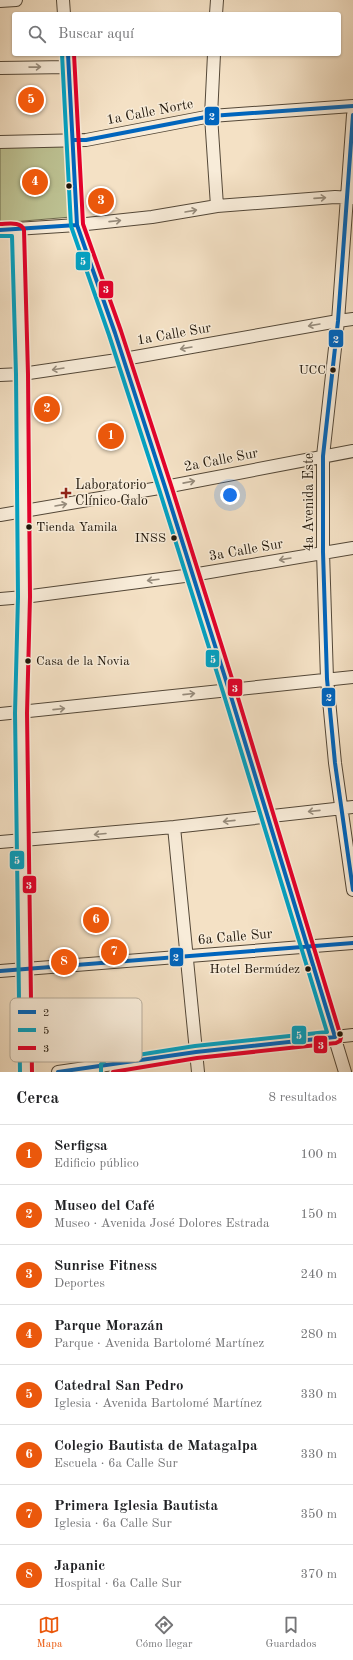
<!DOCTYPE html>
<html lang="es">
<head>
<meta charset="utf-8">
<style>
  body { margin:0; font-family:"Old Standard TT",serif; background:#f2f2f2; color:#202124 }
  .you { position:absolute; left:230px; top:495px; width:14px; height:14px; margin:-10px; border:3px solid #fff; border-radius:50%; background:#1a73e8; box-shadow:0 0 0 6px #1a73e833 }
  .badge { display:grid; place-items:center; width:26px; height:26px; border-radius:50%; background:#ea580c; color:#fff; font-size:13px; font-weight:700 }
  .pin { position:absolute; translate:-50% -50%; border:2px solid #fff; box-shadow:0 1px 4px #0006 }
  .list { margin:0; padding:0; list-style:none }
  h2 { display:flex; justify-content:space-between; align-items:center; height:52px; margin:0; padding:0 16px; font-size:17px }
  h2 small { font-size:13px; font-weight:400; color:#757577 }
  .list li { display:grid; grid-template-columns:26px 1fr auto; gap:12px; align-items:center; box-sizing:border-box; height:60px; padding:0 16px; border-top:1px solid #e0e0e0 }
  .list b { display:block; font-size:15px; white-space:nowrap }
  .list p { margin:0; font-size:13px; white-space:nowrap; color:#757577 }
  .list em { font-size:13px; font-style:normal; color:#757577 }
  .icon { flex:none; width:22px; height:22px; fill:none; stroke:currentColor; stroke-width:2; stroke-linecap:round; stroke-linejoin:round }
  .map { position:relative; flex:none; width:353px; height:1072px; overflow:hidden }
  .search { position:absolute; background:#fff; box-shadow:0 1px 3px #0004; left:12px; right:12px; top:12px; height:44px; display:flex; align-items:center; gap:10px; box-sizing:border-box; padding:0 14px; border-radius:4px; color:#757577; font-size:15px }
  .sheet { height:532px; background:#fff }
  nav { display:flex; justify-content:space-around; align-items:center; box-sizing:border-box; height:56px; border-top:1px solid #e0e0e0; background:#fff; font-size:11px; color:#757577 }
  nav a { display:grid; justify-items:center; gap:2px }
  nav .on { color:#ea580c }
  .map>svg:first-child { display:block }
  .green { fill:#bdc293; stroke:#6e6c4e }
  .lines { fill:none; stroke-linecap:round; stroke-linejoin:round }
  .minor-casing { stroke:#544838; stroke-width:14 }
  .minor { stroke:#f8ecd9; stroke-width:12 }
  .bus-1-casing { stroke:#f8ecd9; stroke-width:7 }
  .bus-2-casing { stroke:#f8ecd9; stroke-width:7 }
  .bus-3-casing { stroke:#f8ecd9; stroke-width:7 }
  .bus-1 { stroke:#0065bd; stroke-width:4 }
  .bus-2 { stroke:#02a2c4; stroke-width:4 }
  .bus-3 { stroke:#e4002b; stroke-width:4 }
  .oneway { stroke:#968b7b }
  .bus-dot { fill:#1f1509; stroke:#f8ecd9; stroke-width:1.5 }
  .poi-dot { fill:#8f2418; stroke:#f8ecd9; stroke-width:1.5 }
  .labels { text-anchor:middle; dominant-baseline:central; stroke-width:3; stroke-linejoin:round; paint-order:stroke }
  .bus-label { font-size:13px; fill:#1f1509; stroke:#f8ecd9; text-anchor:end }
  .street-label { font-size:14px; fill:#1f1509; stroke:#f8ecd9 }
  .poi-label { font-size:14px; fill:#1f1509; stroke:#f8ecd9; text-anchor:start }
  .key { fill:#f8ecd9; stroke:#b7ac9b; stroke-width:1 }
  .key-label { font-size:11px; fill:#1f1509 }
  .line-badge { stroke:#f8ecd9; stroke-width:1.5 }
  .badge-label { font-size:11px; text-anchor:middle; font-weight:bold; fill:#fff }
</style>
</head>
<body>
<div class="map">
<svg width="353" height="1072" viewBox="0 0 353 1072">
  <rect width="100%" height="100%" fill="#f4e1c5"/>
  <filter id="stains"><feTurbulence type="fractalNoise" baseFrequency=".005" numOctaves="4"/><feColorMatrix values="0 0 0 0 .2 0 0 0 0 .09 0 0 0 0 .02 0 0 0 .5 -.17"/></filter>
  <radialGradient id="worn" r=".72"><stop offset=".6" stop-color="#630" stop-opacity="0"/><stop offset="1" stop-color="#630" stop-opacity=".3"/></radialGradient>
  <!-- green -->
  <path class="green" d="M68 146 71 217 0 223V147Z"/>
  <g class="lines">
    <defs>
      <path id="minor" d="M63 0 64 14
        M0 1 16 0
        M216 14 217 0
        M68 54 77 225 115 333 165 487 229 690 345 1072
        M214 54 211 116 217 206
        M0 68 69 67
        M353 115 338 321 323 456V552L327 679 335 763 353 890
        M0 142 86 140 211 116 353 106
        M0 230 77 225 152 217 217 206 335 197 353 198
        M18 230 22 374 24 597 21 713 26 1072
        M0 375 22 374 124 359 338 321 353 319
        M0 515 165 487 353 451
        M0 599 24 597 192 575 353 548
        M0 714 353 677
        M174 827 198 1072
        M0 842 174 827 353 807
        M0 971 353 943
        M58 1072 196 1052 353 1035"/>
    </defs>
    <!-- minor casing -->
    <use href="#minor" class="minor-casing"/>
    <!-- minor -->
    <use href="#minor" class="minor"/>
    <defs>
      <path id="bus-1" d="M353 115 338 321 323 456V552L327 679 335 763 353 890
        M73 140H86L211 116 353 106
        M0 230 77 225
        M0 971 353 943
        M58 1072 196 1052 335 1037 229 690 165 487 115 333 77 225 68 54"/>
      <path id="bus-2" d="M62 54 71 226 109 335 159 489 223 692 327 1032 195 1046 106 1060 101 1064V1072
        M0 236H12L16 374 18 597 15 713 20 1072"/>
      <path id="bus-3" d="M74 54 83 224 121 331 171 485 235 688 341 1037 340 1041 336 1043 197 1058 113 1072
        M0 224C8 224 21 221 24 230L28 374 30 597 27 713 32 1072"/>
    </defs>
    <!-- bus-1 casing -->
    <use href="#bus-1" class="bus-1-casing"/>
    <!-- bus-2 casing -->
    <use href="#bus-2" class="bus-2-casing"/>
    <!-- bus-3 casing -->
    <use href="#bus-3" class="bus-3-casing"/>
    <!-- bus-1 -->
    <use href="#bus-1" class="bus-1"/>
    <!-- bus-2 -->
    <use href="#bus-2" class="bus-2"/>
    <!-- bus-3 -->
    <use href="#bus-3" class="bus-3"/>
  </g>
  <!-- one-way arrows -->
  <defs><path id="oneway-shaft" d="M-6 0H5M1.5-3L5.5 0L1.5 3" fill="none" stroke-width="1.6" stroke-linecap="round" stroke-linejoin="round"/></defs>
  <g class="oneway">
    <use href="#oneway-shaft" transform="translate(35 67) rotate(-1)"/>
    <use href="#oneway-shaft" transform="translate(320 198) rotate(-4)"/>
    <use href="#oneway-shaft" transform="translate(191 211) rotate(-10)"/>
    <use href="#oneway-shaft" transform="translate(115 221) rotate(-6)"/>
    <use href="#oneway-shaft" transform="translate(314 325) rotate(170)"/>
    <use href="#oneway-shaft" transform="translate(186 348) rotate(170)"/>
    <use href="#oneway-shaft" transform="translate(58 369) rotate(171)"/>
    <use href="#oneway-shaft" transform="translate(189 482) rotate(-11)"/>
    <use href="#oneway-shaft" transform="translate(61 505) rotate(-10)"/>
    <use href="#oneway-shaft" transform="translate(285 559) rotate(170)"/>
    <use href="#oneway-shaft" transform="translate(153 580) rotate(173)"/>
    <use href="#oneway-shaft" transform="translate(189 694) rotate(-6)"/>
    <use href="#oneway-shaft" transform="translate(59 709) rotate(-6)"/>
    <use href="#oneway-shaft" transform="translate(314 811) rotate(174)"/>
    <use href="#oneway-shaft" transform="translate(229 821) rotate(174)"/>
    <use href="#oneway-shaft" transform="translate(100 834) rotate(175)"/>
  </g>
  <!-- markers -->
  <g class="bus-dot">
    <circle cx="69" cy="186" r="3.5"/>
    <circle cx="333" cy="370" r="3.5"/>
    <circle cx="29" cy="527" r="3.5"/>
    <circle cx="174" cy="538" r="3.5"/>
    <circle cx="28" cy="661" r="3.5"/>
    <circle cx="308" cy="969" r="3.5"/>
    <circle cx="340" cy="1034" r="3.5"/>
  </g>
  <path class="poi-dot" d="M64 487h4v4h4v4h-4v4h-4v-4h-4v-4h4z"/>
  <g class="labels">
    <!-- bus labels -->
    <g class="bus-label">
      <text x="326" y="370">UCC</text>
      <text x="36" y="527" text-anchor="start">Tienda Yamila</text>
      <text x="166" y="538">INSS</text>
      <text x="36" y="661" text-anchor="start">Casa de la Novia</text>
      <text x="300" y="969">Hotel Bermúdez</text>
    </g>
    <!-- street labels -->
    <g class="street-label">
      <text transform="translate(150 112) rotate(-11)">1a Calle Norte</text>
      <text transform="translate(174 334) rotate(-10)">1a Calle Sur</text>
      <text transform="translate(221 460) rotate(-11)">2a Calle Sur</text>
      <text transform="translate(309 502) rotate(-90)">4a Avenida Este</text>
      <text transform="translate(246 550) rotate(-10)">3a Calle Sur</text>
      <text transform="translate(235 937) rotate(-5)">6a Calle Sur</text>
    </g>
    <!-- poi labels -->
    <g class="poi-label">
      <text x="75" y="485">Laboratorio<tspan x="75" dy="16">Clínico Galo</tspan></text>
    </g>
  </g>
  <!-- legend -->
  <rect x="10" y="998" width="132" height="64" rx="6" class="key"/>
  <rect x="18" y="1010" width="18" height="4" fill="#0065bd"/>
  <rect x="18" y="1028" width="18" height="4" fill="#02a2c4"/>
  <rect x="18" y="1046" width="18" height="4" fill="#e4002b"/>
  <g class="key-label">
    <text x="43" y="1016">2</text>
    <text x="43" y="1034">5</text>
    <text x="43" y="1052">3</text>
  </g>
  <g class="line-badge">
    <rect x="204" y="106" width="16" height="20" rx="4" fill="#0065bd"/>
    <rect x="75" y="251" width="16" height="20" rx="4" fill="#02a2c4"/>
    <rect x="98" y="280" width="16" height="19" rx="4" fill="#e4002b"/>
    <rect x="328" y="329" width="16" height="19" rx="4" fill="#0065bd"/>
    <rect x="205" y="649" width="15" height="19" rx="4" fill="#02a2c4"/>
    <rect x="227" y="678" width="16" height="19" rx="4" fill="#e4002b"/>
    <rect x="321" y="687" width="15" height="20" rx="4" fill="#0065bd"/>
    <rect x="9" y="850" width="16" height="20" rx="4" fill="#02a2c4"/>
    <rect x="22" y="875" width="15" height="19" rx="4" fill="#e4002b"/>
    <rect x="169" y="947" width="15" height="20" rx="4" fill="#0065bd"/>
    <rect x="291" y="1025" width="16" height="20" rx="4" fill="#02a2c4"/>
    <rect x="313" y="1035" width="15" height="19" rx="4" fill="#e4002b"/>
  </g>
  <g class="badge-label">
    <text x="212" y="120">2</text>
    <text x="83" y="265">5</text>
    <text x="106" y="293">3</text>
    <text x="336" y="343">2</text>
    <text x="213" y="663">5</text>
    <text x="235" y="692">3</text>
    <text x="329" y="701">2</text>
    <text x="17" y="864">5</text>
    <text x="29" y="889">3</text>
    <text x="176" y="961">2</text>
    <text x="299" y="1039">5</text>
    <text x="321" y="1049">3</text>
  </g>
  <rect width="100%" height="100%" filter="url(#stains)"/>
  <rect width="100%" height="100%" fill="url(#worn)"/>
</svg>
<div class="you"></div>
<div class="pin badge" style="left:111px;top:436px">1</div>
<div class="pin badge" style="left:47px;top:409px">2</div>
<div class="pin badge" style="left:101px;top:201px">3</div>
<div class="pin badge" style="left:35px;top:182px">4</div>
<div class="pin badge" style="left:31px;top:100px">5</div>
<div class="pin badge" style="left:96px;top:920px">6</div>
<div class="pin badge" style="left:114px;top:952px">7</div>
<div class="pin badge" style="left:64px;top:962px">8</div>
<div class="search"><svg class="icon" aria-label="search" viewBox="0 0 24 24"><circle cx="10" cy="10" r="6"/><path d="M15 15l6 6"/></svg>Buscar aquí</div>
</div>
<section class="sheet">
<h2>Cerca<small>8 resultados</small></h2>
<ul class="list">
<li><span class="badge">1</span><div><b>Serfigsa</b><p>Edificio público</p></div><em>100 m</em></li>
<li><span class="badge">2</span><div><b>Museo del Café</b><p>Museo · Avenida José Dolores Estrada</p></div><em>150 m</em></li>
<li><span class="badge">3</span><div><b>Sunrise Fitness</b><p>Deportes</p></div><em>240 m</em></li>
<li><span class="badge">4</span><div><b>Parque Morazán</b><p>Parque · Avenida Bartolomé Martínez</p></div><em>280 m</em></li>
<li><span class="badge">5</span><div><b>Catedral San Pedro</b><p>Iglesia · Avenida Bartolomé Martínez</p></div><em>330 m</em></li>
<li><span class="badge">6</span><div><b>Colegio Bautista de Matagalpa</b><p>Escuela · 6a Calle Sur</p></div><em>330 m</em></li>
<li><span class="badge">7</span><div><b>Primera Iglesia Bautista</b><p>Iglesia · 6a Calle Sur</p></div><em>350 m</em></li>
<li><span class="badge">8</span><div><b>Japanic</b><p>Hospital · 6a Calle Sur</p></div><em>370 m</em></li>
</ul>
</section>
<nav>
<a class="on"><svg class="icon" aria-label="map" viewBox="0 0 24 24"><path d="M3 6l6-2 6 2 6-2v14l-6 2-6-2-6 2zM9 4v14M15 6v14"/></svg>Mapa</a>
<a><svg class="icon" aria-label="directions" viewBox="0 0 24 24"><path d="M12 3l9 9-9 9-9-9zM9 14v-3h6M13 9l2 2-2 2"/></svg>Cómo llegar</a>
<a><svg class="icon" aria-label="saved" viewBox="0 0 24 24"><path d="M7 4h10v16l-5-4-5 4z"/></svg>Guardados</a>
</nav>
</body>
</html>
